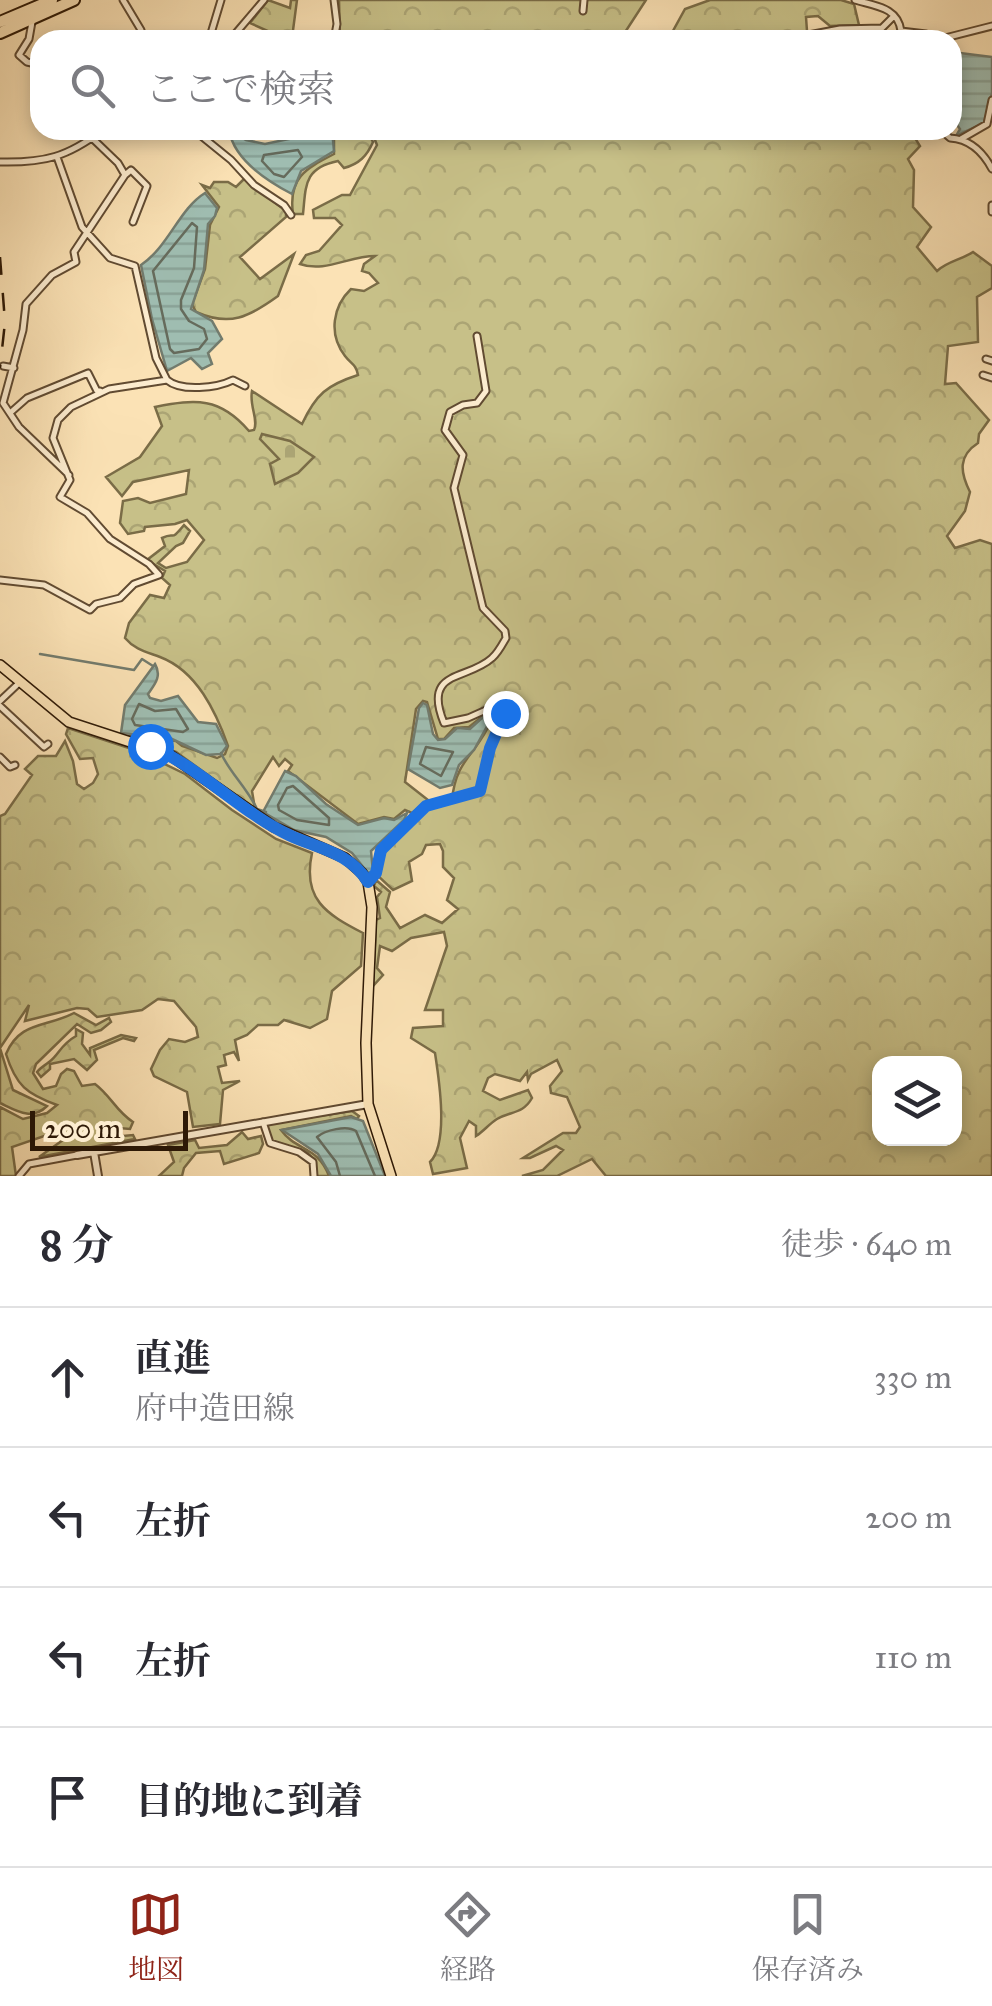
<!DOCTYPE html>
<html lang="ja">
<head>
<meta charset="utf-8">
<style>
  body { margin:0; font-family:"IM FELL Great Primer","Noto Serif JP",serif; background:#f2f2f3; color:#2b2b33 }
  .controls { position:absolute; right:30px; bottom:30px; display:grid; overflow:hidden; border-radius:20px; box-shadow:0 5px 15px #0003 }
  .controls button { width:90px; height:90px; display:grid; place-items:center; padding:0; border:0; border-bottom:2px solid #e1e1e2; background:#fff; color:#2b2b33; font:50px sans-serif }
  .scale { position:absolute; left:30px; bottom:25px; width:158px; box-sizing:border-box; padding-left:10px; border:5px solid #2e1906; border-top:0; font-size:28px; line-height:35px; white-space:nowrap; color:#2e1906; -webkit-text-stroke:8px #fceccf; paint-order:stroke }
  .stop { position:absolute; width:30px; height:30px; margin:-22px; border:8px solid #1a73e8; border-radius:50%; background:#fff }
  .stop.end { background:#1a73e8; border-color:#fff; box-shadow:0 2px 10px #0008 }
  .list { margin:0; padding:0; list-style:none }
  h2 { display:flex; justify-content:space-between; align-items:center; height:130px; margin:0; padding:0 40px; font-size:42px }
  h2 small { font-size:32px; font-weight:400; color:#7c7c81 }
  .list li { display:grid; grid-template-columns:65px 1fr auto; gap:30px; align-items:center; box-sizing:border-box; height:140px; padding:0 40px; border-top:2px solid #e1e1e2 }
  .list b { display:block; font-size:38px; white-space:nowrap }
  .list p { margin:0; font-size:32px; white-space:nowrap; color:#7c7c81 }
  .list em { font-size:32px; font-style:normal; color:#7c7c81 }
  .icon { flex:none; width:55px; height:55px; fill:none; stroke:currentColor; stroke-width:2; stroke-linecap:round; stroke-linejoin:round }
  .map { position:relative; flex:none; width:992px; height:1176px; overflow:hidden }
  .search { position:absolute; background:#fff; box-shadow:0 5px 15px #0003; left:30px; right:30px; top:30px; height:110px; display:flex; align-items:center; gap:25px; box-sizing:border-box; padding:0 35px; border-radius:30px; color:#7c7c81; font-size:38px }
  .sheet { height:690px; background:#fff }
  nav { display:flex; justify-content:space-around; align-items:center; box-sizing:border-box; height:140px; border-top:2px solid #e1e1e2; background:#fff; font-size:28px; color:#7c7c81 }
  nav a { display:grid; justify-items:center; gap:5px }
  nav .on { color:#8f2418 }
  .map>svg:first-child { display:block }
  .forest { fill:url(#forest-crowns); stroke:#7a6c47; stroke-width:2.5; fill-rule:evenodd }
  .cemetery { fill:url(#cemetery-stones); stroke:#7a6c47; stroke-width:2.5 }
  .water { fill:url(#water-rules); stroke:#727b6d; stroke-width:2.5 }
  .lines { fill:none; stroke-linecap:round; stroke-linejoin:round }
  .shore { stroke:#666b5c; stroke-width:2.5 }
  .stream { stroke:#727b6d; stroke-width:2.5 }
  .minor-casing { stroke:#614b32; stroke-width:9 }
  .tertiary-casing { stroke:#614b32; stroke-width:10 }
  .primary-casing { stroke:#2e1906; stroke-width:12 }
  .trunk-casing { stroke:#2e1906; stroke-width:14 }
  .minor { stroke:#fceccf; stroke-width:5 }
  .tertiary { stroke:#fceccf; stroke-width:6 }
  .primary { stroke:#fbe2b5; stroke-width:9 }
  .trunk { stroke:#fbe2b5; stroke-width:10 }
  .rail { stroke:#2e1906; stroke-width:2.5; stroke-dasharray:18 18; stroke-linecap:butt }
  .route { stroke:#1a73e8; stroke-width:12 }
</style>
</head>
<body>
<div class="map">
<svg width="992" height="1176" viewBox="0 0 992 1176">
  <defs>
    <pattern id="forest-crowns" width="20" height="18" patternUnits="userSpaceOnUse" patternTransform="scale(2.5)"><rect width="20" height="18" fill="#c7c088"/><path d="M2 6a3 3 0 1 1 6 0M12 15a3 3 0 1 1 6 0" fill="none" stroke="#aba474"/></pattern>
    <pattern id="cemetery-stones" width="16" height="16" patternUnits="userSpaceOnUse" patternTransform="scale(2.5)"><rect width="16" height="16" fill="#c7c088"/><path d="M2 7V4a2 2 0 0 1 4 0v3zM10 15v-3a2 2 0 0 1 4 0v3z" fill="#aba474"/></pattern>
    <pattern id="water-rules" width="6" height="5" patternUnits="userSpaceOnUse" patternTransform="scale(2.5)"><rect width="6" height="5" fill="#9fbdb1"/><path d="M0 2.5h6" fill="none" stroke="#89a297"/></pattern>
  </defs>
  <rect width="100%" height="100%" fill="#fbe2b5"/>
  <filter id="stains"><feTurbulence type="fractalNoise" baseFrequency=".002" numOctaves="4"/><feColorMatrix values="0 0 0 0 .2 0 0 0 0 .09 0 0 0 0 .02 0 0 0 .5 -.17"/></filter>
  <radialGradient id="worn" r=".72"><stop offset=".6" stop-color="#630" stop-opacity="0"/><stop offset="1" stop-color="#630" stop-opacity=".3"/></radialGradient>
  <!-- forest -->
  <path class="forest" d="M268 0 290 8 291 0H297L292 38 281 37 250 23Z
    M339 0H646L620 40H340Z
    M710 0H841L854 4 859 25 830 26 818 16 806 17 807 31 798 34 796 40H668L685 9Z
    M334 130 367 131 373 142C367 156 359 164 344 168L338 161C303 168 306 187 303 214H293C288 178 305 169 334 154Z
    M371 130H910L920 146 908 159 914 170 913 207 931 227 917 247 937 271C948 261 961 260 973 252L992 266V288L977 297 978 342 948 346 945 384 956 383 989 420 979 434 978 443C958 456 960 472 970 492L965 511 947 536 955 548 980 540 992 544V1176H606L592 1159 557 1176H522L543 1170 563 1150 556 1146 530 1158H523L563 1133H576L580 1127 567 1097 551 1093 550 1086 562 1071 557 1060 531 1074 528 1080 527 1072 520 1081 495 1074 488 1078 483 1091 500 1100 528 1090 532 1098C523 1114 511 1111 497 1119 489 1124 484 1131 476 1136V1126L469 1121 460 1138 467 1168 433 1174 430 1162C449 1143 439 1079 435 1053L411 1038 413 1028 443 1026V1010H425L447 946 444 932 411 938 392 951 380 946 377 968 383 975 373 986 376 920 380 918 377 897 381 892 374 886 376 880 390 892 386 907 400 928 425 915 442 923 458 909 447 900 454 878 443 867V851L440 844 426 845 422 854 409 862 412 881 393 890 377 875 387 847 431 804 452 800C456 758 477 755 492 719L483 716 469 727 454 728 444 739H438L427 702 423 701 416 709 405 782 428 800 412 813 405 810 394 819 384 817 358 824 288 771 292 765 285 759 279 766 273 757 252 791 255 809 176 752 128 736 176 741 182 746 217 758 225 754 228 746C216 712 197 671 160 657 147 652 135 650 125 638L129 623 150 595 164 598 170 585 162 578 165 571 147 560 165 546 162 538C177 531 169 543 184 525L190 531 183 543 176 546 158 563 166 568 187 562 204 540 187 520 175 524 145 527 144 531 128 534 120 523 123 501 138 498 150 503 186 494 189 470 133 482 122 496 106 477 140 457 162 426 155 407C196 399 220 397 249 431L254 430C259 420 249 406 252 391L302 424C316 394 327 385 358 375 356 364 351 364 345 356 328 334 333 306 351 289L364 291 378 283 369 273 362 271 364 264 375 256C349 256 325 273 300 264L306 255 319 251 342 225 335 218H314L313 210 342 195H350L377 145ZM880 1064H954V1138H880Z
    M244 179 286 211V217L240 257 260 279 294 254 278 296C249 317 230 327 196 312L192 304 205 269 210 225 219 207 202 185 210 188 214 182H228L236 187Z
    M68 728 138 751 185 774 232 810 276 839 312 853C302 899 326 914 363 933L361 966 332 991 327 1019 310 1028 284 1020 278 1025H258L247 1035 235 1040 239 1061 234 1052 224 1055 226 1065 218 1067 222 1083 240 1081 223 1090 220 1124 193 1127 187 1092 154 1076 151 1069 160 1050 169 1039 185 1042 198 1037 196 1027 174 1001 158 999 142 1010 97 1017 88 1009 77 1008 25 1021 29 1005 0 1048 13 1090 47 1106C32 1121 17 1111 0 1103V816L5 814 32 775 25 769 38 756H56L65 741 73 761 77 784 84 789 93 783 98 774 93 758 80 759 66 734Z
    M74 1013 96 1025 109 1018 111 1022 101 1030 91 1033 77 1024 36 1064 33 1073 43 1089 56 1086 61 1074 67 1069 74 1071 82 1086 95 1084C111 1096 116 1111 133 1122L130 1129 107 1127 105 1132 112 1137 133 1135 135 1139 39 1157 63 1140 62 1137 47 1135 12 1147 16 1176H0V1107L23 1119 47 1113 57 1105C27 1094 16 1086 6 1054 20 1021 45 1028 74 1013Z
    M76 1029 83 1033 82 1044 90 1055V1048L121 1035 136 1038 134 1041 123 1038 94 1050 97 1060 87 1070 74 1059 50 1064V1069L41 1077 37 1072C40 1068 44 1066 49 1062 59 1055 60 1045 76 1036Z
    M352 1111 359 1116 357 1119 351 1116 281 1130C296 1151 318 1146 329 1176H316C315 1135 280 1155 270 1140 267 1135 266 1129 265 1124Z
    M242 1132 248 1139 261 1136 263 1144 259 1153 224 1164 220 1151 196 1153 184 1168 182 1176H159L174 1162 168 1145 195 1140 199 1148 227 1145Z"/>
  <!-- cemetery -->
  <path class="cemetery" d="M262 434 290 441 314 457 298 473 275 484 270 464 279 459 260 439Z"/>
  <!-- water -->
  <path class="water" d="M952 52 992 57V93L984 123 956 136 960 129 952 118Z
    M229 130 246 140 265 144 332 130 334 151 301 171 292 194C267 181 234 160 229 130Z
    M205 193 217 208 215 216 208 224 204 270 191 309 212 321 222 339 208 353 212 364 202 369 191 358 167 371 152 319 141 265C169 246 179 209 205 193Z
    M155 664C162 676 155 684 148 694L150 698 161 701 178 696 198 722 216 724 227 746 221 754 206 755 170 738 121 733 125 705Z
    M423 703 427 705 433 734 438 740 445 739 457 728 470 729 483 717 491 719 474 750 459 765 452 785 440 788 408 769 419 708Z
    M285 771 296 776 326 804 358 825 384 818 394 820 407 813 404 820 371 851 373 872 368 873 352 853 326 837 294 830 263 812Z
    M351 1117 363 1121 385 1176H331L318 1154 282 1130Z"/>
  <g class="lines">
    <!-- shore -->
    <path class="shore" d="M298 150 302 157 284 177 274 174 262 161 264 155Z
      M192 223 197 227 194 268 181 300V309L189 321 204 329 207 339 199 349 174 353 170 349 153 271Z
      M139 704 155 711 176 709 188 729 183 732 135 725 132 719Z
      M426 747 453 752 441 776 420 764Z
      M293 786 329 818V825L297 820 279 810 278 805 287 788Z
      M340 1176 336 1162 317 1137C325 1130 347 1125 356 1131L375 1176"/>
    <!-- stream -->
    <path class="stream" d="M40 654 134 670 142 659 153 666
      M0 671 6 675
      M221 753C229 772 246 786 257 809L266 812"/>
    <defs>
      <path id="minor" d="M123 0 141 30 142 40
        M855 0C875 6 898 7 901 31L926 34 937 40 992 26
        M583 11 584 0
        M32 22 29 39 19 55 27 62 40 65
        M803 36 840 29 882 28 894 16
        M209 40 221 0
        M230 40 264 0
        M334 40 337 24 334 0
        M194 130 231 160 254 185 284 205 291 215
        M941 130 950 138C969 139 983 152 992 169
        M961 139 987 124 992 100
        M0 162C45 163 67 157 103 130
        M125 175 131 170 147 186 133 222
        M992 205V212
        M986 359 992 361
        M3 366 14 368
        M983 375 992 378
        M167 380C181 392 217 388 233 380L245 386
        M10 413 27 398 88 373 97 391H100
        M69 475 19 427 3 403 23 330 26 304 52 275 76 262 74 252 125 175 118 163 92 138
        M0 580 44 585 90 610 96 604 120 598 134 584 159 575 149 564 110 539 87 513 60 497 70 480 53 438 58 420 71 407 109 389 167 380 156 358 135 266 110 258 82 227 57 157
        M0 701 19 683
        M0 706 44 747 48 744
        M0 757 10 767 15 765
        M368 882 376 873 381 850 426 805 480 791 490 748 504 719 502 709 495 706 468 718 444 723C422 669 467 681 492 658 498 653 502 645 506 638L505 631 483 608 454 488 463 455 445 430 450 412 463 405 477 403 486 391 477 336
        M263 1122 270 1143 299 1152 313 1162 314 1176
        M19 1176 29 1164 77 1155"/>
      <path id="tertiary" d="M94 1152 98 1176
        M77 1155 368 1104"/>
      <path id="primary" d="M0 665 69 722 170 755 274 827 345 858 362 873 368 882 372 907 366 1043 368 1104 391 1176"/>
      <path id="trunk" d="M0 22 52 0
        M0 33 74 0"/>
    </defs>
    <!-- minor casing -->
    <use href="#minor" class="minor-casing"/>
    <!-- tertiary casing -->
    <use href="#tertiary" class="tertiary-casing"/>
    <!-- primary casing -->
    <use href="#primary" class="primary-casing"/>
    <!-- trunk casing -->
    <use href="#trunk" class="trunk-casing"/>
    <!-- minor -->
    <use href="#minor" class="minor"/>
    <!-- tertiary -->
    <use href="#tertiary" class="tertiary"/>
    <!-- primary -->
    <use href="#primary" class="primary"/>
    <!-- trunk -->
    <use href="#trunk" class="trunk"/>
    <!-- rail -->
    <path class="rail" d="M0 257 5 322 0 368"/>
  </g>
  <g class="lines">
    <!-- route -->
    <path class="route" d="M150 746C201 768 239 811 289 835 319 849 349 852 368 882L376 873 381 850 426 806 480 791 490 748 505 713"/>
  </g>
  <rect width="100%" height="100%" filter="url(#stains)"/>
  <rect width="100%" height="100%" fill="url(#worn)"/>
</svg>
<div class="controls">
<button><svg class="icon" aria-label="layers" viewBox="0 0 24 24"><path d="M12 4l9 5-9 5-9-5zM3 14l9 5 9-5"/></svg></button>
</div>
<div class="scale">200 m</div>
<div class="stop" style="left:150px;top:746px"></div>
<div class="stop end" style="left:505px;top:713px"></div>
<div class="search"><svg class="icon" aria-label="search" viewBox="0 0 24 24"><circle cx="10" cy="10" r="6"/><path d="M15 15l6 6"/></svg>ここで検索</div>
</div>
<section class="sheet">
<h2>8 分<small>徒歩 · 640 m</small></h2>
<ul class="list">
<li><svg class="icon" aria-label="ahead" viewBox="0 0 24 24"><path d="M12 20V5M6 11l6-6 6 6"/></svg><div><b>直進</b><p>府中造田線</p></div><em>330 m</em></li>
<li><svg class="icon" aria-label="left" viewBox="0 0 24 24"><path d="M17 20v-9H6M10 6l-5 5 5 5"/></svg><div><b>左折</b></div><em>200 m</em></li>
<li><svg class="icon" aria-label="left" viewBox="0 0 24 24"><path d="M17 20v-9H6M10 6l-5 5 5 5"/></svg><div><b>左折</b></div><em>110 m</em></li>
<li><svg class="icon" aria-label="arrive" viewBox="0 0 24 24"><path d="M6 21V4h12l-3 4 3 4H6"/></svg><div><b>目的地に到着</b></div></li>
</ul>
</section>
<nav>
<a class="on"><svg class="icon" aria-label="map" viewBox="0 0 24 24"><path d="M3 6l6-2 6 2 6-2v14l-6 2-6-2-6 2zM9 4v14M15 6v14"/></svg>地図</a>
<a><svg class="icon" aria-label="directions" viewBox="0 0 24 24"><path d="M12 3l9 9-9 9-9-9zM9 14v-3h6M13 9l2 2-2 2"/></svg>経路</a>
<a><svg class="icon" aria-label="saved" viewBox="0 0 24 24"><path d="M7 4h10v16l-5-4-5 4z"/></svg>保存済み</a>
</nav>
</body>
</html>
